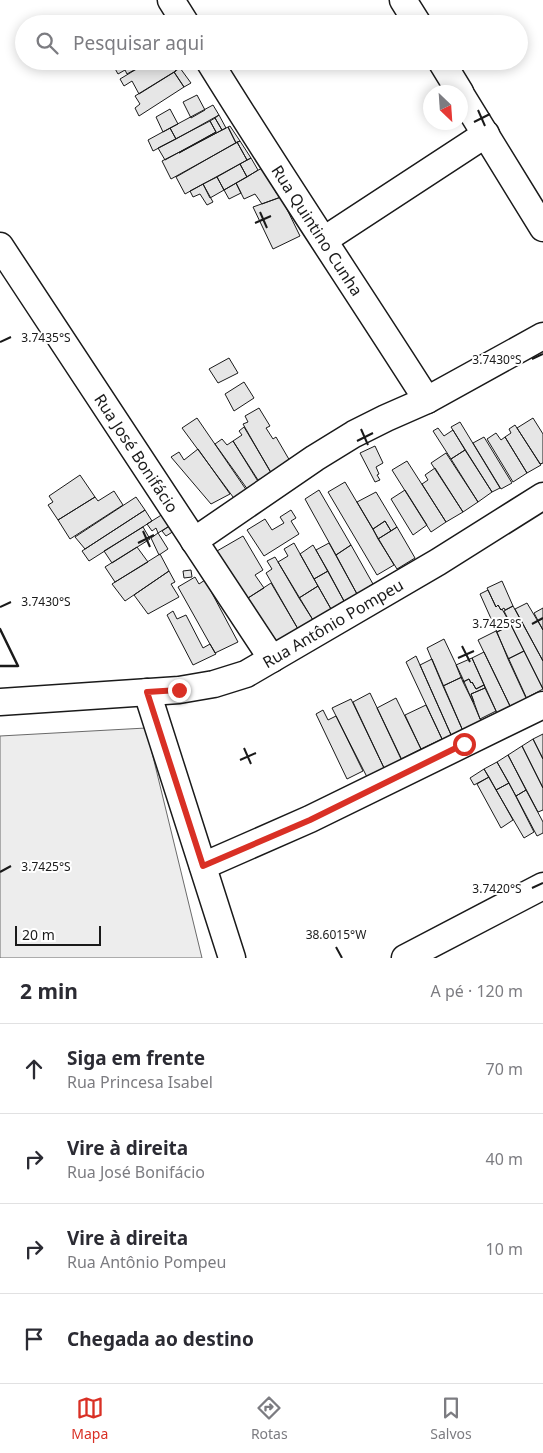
<!DOCTYPE html>
<html lang="pt">
<head>
<meta charset="utf-8">
<style>
  body { margin:0; font-family:"Noto Sans",sans-serif; background:#f2f2f3; color:#2b2b33 }
  .compass { position:absolute; left:423px; top:85px; width:45px; height:45px; border-radius:50%; background:#fff; box-shadow:0 2px 12px #0003; rotate:155deg }
  .scale { position:absolute; left:15px; bottom:12px; width:86px; box-sizing:border-box; padding-left:5px; border:2px solid #1a1a1a; border-top:0; font-size:14px; line-height:18px; white-space:nowrap; color:#1a1a1a; -webkit-text-stroke:4px #fff; paint-order:stroke }
  .stop { position:absolute; width:15px; height:15px; margin:-11px; border:4px solid #d93025; border-radius:50%; background:#fff }
  .stop.end { background:#d93025; border-color:#fff; box-shadow:0 1px 5px #0008 }
  .list { margin:0; padding:0; list-style:none }
  h2 { display:flex; justify-content:space-between; align-items:center; height:65px; margin:0; padding:0 20px; font-size:21px }
  h2 small { font-size:16px; font-weight:400; color:#7c7c81 }
  .list li { display:grid; grid-template-columns:32px 1fr auto; gap:15px; align-items:center; box-sizing:border-box; height:90px; padding:0 20px; border-top:1px solid #e1e1e2 }
  .list b { display:block; font-size:19px; white-space:nowrap }
  .list p { margin:0; font-size:16px; white-space:nowrap; color:#7c7c81 }
  .list em { font-size:16px; font-style:normal; color:#7c7c81 }
  .icon { flex:none; width:28px; height:28px; fill:none; stroke:currentColor; stroke-width:2; stroke-linecap:round; stroke-linejoin:round }
  .map { position:relative; flex:none; width:543px; height:958px; overflow:hidden }
  .search { position:absolute; background:#fff; box-shadow:0 2px 12px #0003; left:15px; right:15px; top:15px; height:55px; display:flex; align-items:center; gap:12px; box-sizing:border-box; padding:0 18px; border-radius:28px; color:#7c7c81; font-size:19px }
  .sheet { height:425px; background:#fff }
  nav { display:flex; justify-content:space-around; align-items:center; box-sizing:border-box; height:70px; border-top:1px solid #e1e1e2; background:#fff; font-size:14px; color:#7c7c81 }
  nav a { display:grid; justify-items:center; gap:2px }
  nav .on { color:#d93025 }
  .map>svg:first-child { display:block }
  .green { fill:#ededed; stroke:#6a6a6a }
  .building { fill:#e6e6e6; stroke:#1a1a1a }
  .lines { fill:none; stroke-linecap:round; stroke-linejoin:round }
  .street-casing { stroke:#1a1a1a; stroke-width:29 }
  .street { stroke:#fff; stroke-width:26 }
  .wall { stroke:#1a1a1a; stroke-width:2.5 }
  .route { stroke:#d93025; stroke-width:6 }
  .ticks { fill:none; stroke:#1a1a1a; stroke-width:2 }
  .labels { text-anchor:middle; dominant-baseline:central; stroke-width:4; stroke-linejoin:round; paint-order:stroke }
  .street-label { font-size:16px; fill:#1a1a1a; stroke:#fff }
  .ticks-label { font-size:12px; text-anchor:middle; fill:#1a1a1a; stroke:#fff; stroke-width:4; stroke-linejoin:round; paint-order:stroke }
</style>
</head>
<body>
<div class="map">
<svg width="543" height="958" viewBox="0 0 543 958">
  <rect width="100%" height="100%" fill="#fff"/>
  <!-- green -->
  <path class="green" d="M146 728 202 958H0V736Z"/>
  <!-- building -->
  <path class="building" d="M120 61H150L127 74 125 70 118 74 113 65Z
    M150 61H169L176 71 139 94 132 81 124 86 120 79Z
    M180 68 191 83 184 87 174 72Z
    M174 72 184 87 139 116 135 108 140 104 135 96Z
    M197 95 205 110 191 118 183 102Z
    M213 105 219 115 176 139 170 128Z
    M170 109 178 124 163 132 156 117Z
    M219 115 226 128 222 130 215 118Z
    M215 118 222 130 179 153 216 132 210 121Z
    M210 121 216 132 165 160 158 148Z
    M230 126 240 141 236 143 228 127Z
    M228 127 236 143 171 179 162 161Z
    M170 128 176 139 153 151 148 140Z
    M240 141 251 158 247 160 237 142Z
    M237 142 247 160 185 194 176 177Z
    M251 158 258 170 247 177 240 164Z
    M240 164 247 177 224 190 217 177Z
    M262 168 277 194 281 197 262 204 255 194 244 199 236 183Z
    M217 177 224 190 210 198 203 184Z
    M236 183 241 193 229 199 224 190Z
    M203 184 213 202 207 205 200 194 193 197 190 191Z
    M281 197 300 236 273 249 253 207Z
    M229 358 238 373 218 383 209 369Z
    M244 382 254 398 234 411 225 394Z
    M259 408 270 426 266 428 273 439 276 437 294 468 275 480 243 424 248 422 245 416Z
    M197 418 247 491 236 501 182 428Z
    M533 418 543 434V463L540 464 517 428Z
    M460 422 500 488 492 492 451 427Z
    M515 425 541 465 527 473 505 437 511 433 509 429Z
    M244 427 272 474 258 480 233 441 242 435 239 431Z
    M438 428 444 436 453 430 465 450 451 459 433 431Z
    M496 433 501 440 505 437 527 473 513 482 487 439Z
    M484 437 512 483 501 489 473 443Z
    M222 439 227 445 233 441 259 483 248 490 215 444Z
    M375 446 383 463 376 467 379 474 377 475 380 480 375 482 360 453Z
    M198 449 230 494 211 504 171 457 179 452 184 460Z
    M465 450 492 492 478 502 451 459Z
    M446 453 478 502 463 512 431 463Z
    M407 461 446 522 431 532 392 470Z
    M435 468 463 512 446 522 422 484 428 480 425 475Z
    M80 475 95 497 58 520 48 505 53 502 49 496Z
    M345 482 394 565 377 575 328 492Z
    M319 490 351 545 336 555 305 499Z
    M405 490 427 525 413 535 391 499Z
    M114 491 123 505 70 539 58 520 95 497 98 501Z
    M376 492 397 527 391 531 385 521 373 529 357 502Z
    M136 497 145 510 85 549 75 537Z
    M145 510 152 521 89 561 82 551Z
    M291 510 296 518 291 521 299 534 264 556 247 530 265 519 272 530 284 523 280 517Z
    M163 514 171 525 158 533 156 528 152 531 147 524Z
    M385 521 391 531 378 539 373 529Z
    M171 525 174 531 166 536 162 531Z
    M143 527 150 539 112 563 104 551Z
    M397 527 415 558 397 569 378 539Z
    M158 533 168 549 159 555 151 538Z
    M243 536 263 570 255 575 264 588 248 598 217 551Z
    M294 543 318 586 299 598 278 562 288 556 284 549Z
    M329 543 357 594 344 601 316 550Z
    M313 545 328 571 314 579 300 554Z
    M351 545 373 584 357 594 336 555Z
    M137 547 148 562 115 582 105 567Z
    M160 554 169 571 125 601 112 584Z
    M275 557 313 620 298 629 266 573 272 569 267 561Z
    M191 570 192 577 184 578 183 571Z
    M169 571 175 582 171 584 179 597 148 614 134 595Z
    M328 571 344 601 331 609 314 579Z
    M195 577 199 584 205 580 238 642 215 653 178 587Z
    M502 581 513 606 505 610 504 608 501 610 498 605 496 607 487 588Z
    M271 583 298 629 277 642 248 598Z
    M318 586 331 609 313 620 299 598Z
    M488 590 496 607 498 605 501 610 502 609 511 625 497 632 480 594Z
    M527 603 543 630V661L515 609Z
    M513 606 543 661V689L504 611Z
    M543 608V630L534 613Z
    M173 611 177 619 186 615 203 648 210 644 216 654 193 665 167 615Z
    M511 625 524 651 508 659 497 632Z
    M496 631 527 699 510 706 478 640Z
    M444 639 462 677 443 686 427 648Z
    M524 651 543 689 526 698 508 659Z
    M484 652 510 706 497 713 472 658Z
    M416 656 452 737 443 741 406 662Z
    M472 658 484 685 476 689 472 682 471 683 469 679 463 682 456 665Z
    M432 659 463 731 452 737 420 665Z
    M462 677 481 721 463 731 443 686Z
    M469 679 471 683 472 682 476 689 484 685 485 688 471 694 474 702H473L463 682Z
    M485 688 496 711 480 719 471 694Z
    M370 693 402 760 385 770 353 702Z
    M396 698 421 749 401 759 377 708Z
    M351 699 385 770 368 779 332 708Z
    M426 705 442 739 421 749 405 715Z
    M323 710 328 720 336 716 363 771 347 779 316 714Z
    M543 734V759L533 739Z
    M533 739 543 759V788L522 746Z
    M522 746 543 788V810L538 812 508 755Z
    M508 755 526 790 516 796 497 762Z
    M497 762 509 783 496 790 484 769Z
    M484 769 489 777 474 785 470 778Z
    M489 777 513 820 501 828 477 784Z
    M509 783 534 832 524 838 496 790Z
    M526 790 543 822V833L537 836 516 796Z"/>
  <g class="lines">
    <defs>
      <g id="street">
        <path d="M171 0 186 24"/>
        <path d="M403 0 418 24"/>
        <path id="s1" d="M209 61C280 176 355 287 427 400"/>
        <path d="M441 61 460 92"/>
        <path d="M460 93 543 228"/>
        <path d="M324 240 486 134"/>
        <path id="s2" d="M0 246 272 659"/>
        <path d="M194 541 315 458 354 434 386 418 427 400 543 336"/>
        <path d="M147 692 232 958"/>
        <path id="s3" d="M0 702 179 690 214 684 246 674 438 562 543 496"/>
        <path d="M203 866 310 819 543 705"/>
        <path d="M405 958 543 886"/>
      </g>
    </defs>
    <!-- street casing -->
    <use href="#street" class="street-casing"/>
    <!-- street -->
    <use href="#street" class="street"/>
    <!-- wall -->
    <path class="wall" d="M0 629 18 666H0"/>
  </g>
  <g class="lines">
    <!-- route -->
    <path class="route" d="M179 690 147 692 203 866 310 820 464 744"/>
  </g>
  <!-- ticks -->
  <path class="ticks" d="M478 110 485 126M474 122 490 114M260 212 267 228M255 223 271 216M0 342 11 337M532 359 543 354M361 429 368 445M357 441 373 433M143 531 150 547M138 543 154 535M0 607 11 602M532 624 543 618M462 646 470 662M458 658 474 651M244 748 251 764M240 760 256 753M0 872 11 866M532 888 543 883M336 947 342 958"/>
  <g class="labels">
    <!-- street labels -->
    <g class="street-label">
      <text stroke="none"><textPath href="#s1" startOffset="201">Rua Quintino Cunha</textPath></text>
      <text stroke="none"><textPath href="#s2" startOffset="248">Rua José Bonifácio</textPath></text>
      <text stroke="none"><textPath href="#s3" startOffset="349">Rua Antônio Pompeu</textPath></text>
    </g>
  </g>
  <g class="ticks-label">
    <text x="46" y="342">3.7435°S</text>
    <text x="497" y="364">3.7430°S</text>
    <text x="46" y="606">3.7430°S</text>
    <text x="497" y="628">3.7425°S</text>
    <text x="46" y="871">3.7425°S</text>
    <text x="497" y="893">3.7420°S</text>
    <text x="336" y="939">38.6015°W</text>
  </g>
</svg>
<svg class="compass" viewBox="-18 -18 36 36"><path d="M0-13l5 13h-10z" fill="#e53935"/><path d="M0 13l5-13h-10z" fill="#7c7c81"/></svg>
<div class="scale">20 m</div>
<div class="stop" style="left:464px;top:744px"></div>
<div class="stop end" style="left:179px;top:690px"></div>
<div class="search"><svg class="icon" aria-label="search" viewBox="0 0 24 24"><circle cx="10" cy="10" r="6"/><path d="M15 15l6 6"/></svg>Pesquisar aqui</div>
</div>
<section class="sheet">
<h2>2 min<small>A pé · 120 m</small></h2>
<ul class="list">
<li><svg class="icon" aria-label="ahead" viewBox="0 0 24 24"><path d="M12 20V5M6 11l6-6 6 6"/></svg><div><b>Siga em frente</b><p>Rua Princesa Isabel</p></div><em>70 m</em></li>
<li><svg class="icon" aria-label="right" viewBox="0 0 24 24"><path d="M7 20v-9h11M14 6l5 5-5 5"/></svg><div><b>Vire à direita</b><p>Rua José Bonifácio</p></div><em>40 m</em></li>
<li><svg class="icon" aria-label="right" viewBox="0 0 24 24"><path d="M7 20v-9h11M14 6l5 5-5 5"/></svg><div><b>Vire à direita</b><p>Rua Antônio Pompeu</p></div><em>10 m</em></li>
<li><svg class="icon" aria-label="arrive" viewBox="0 0 24 24"><path d="M6 21V4h12l-3 4 3 4H6"/></svg><div><b>Chegada ao destino</b></div></li>
</ul>
</section>
<nav>
<a class="on"><svg class="icon" aria-label="map" viewBox="0 0 24 24"><path d="M3 6l6-2 6 2 6-2v14l-6 2-6-2-6 2zM9 4v14M15 6v14"/></svg>Mapa</a>
<a><svg class="icon" aria-label="directions" viewBox="0 0 24 24"><path d="M12 3l9 9-9 9-9-9zM9 14v-3h6M13 9l2 2-2 2"/></svg>Rotas</a>
<a><svg class="icon" aria-label="saved" viewBox="0 0 24 24"><path d="M7 4h10v16l-5-4-5 4z"/></svg>Salvos</a>
</nav>
</body>
</html>
